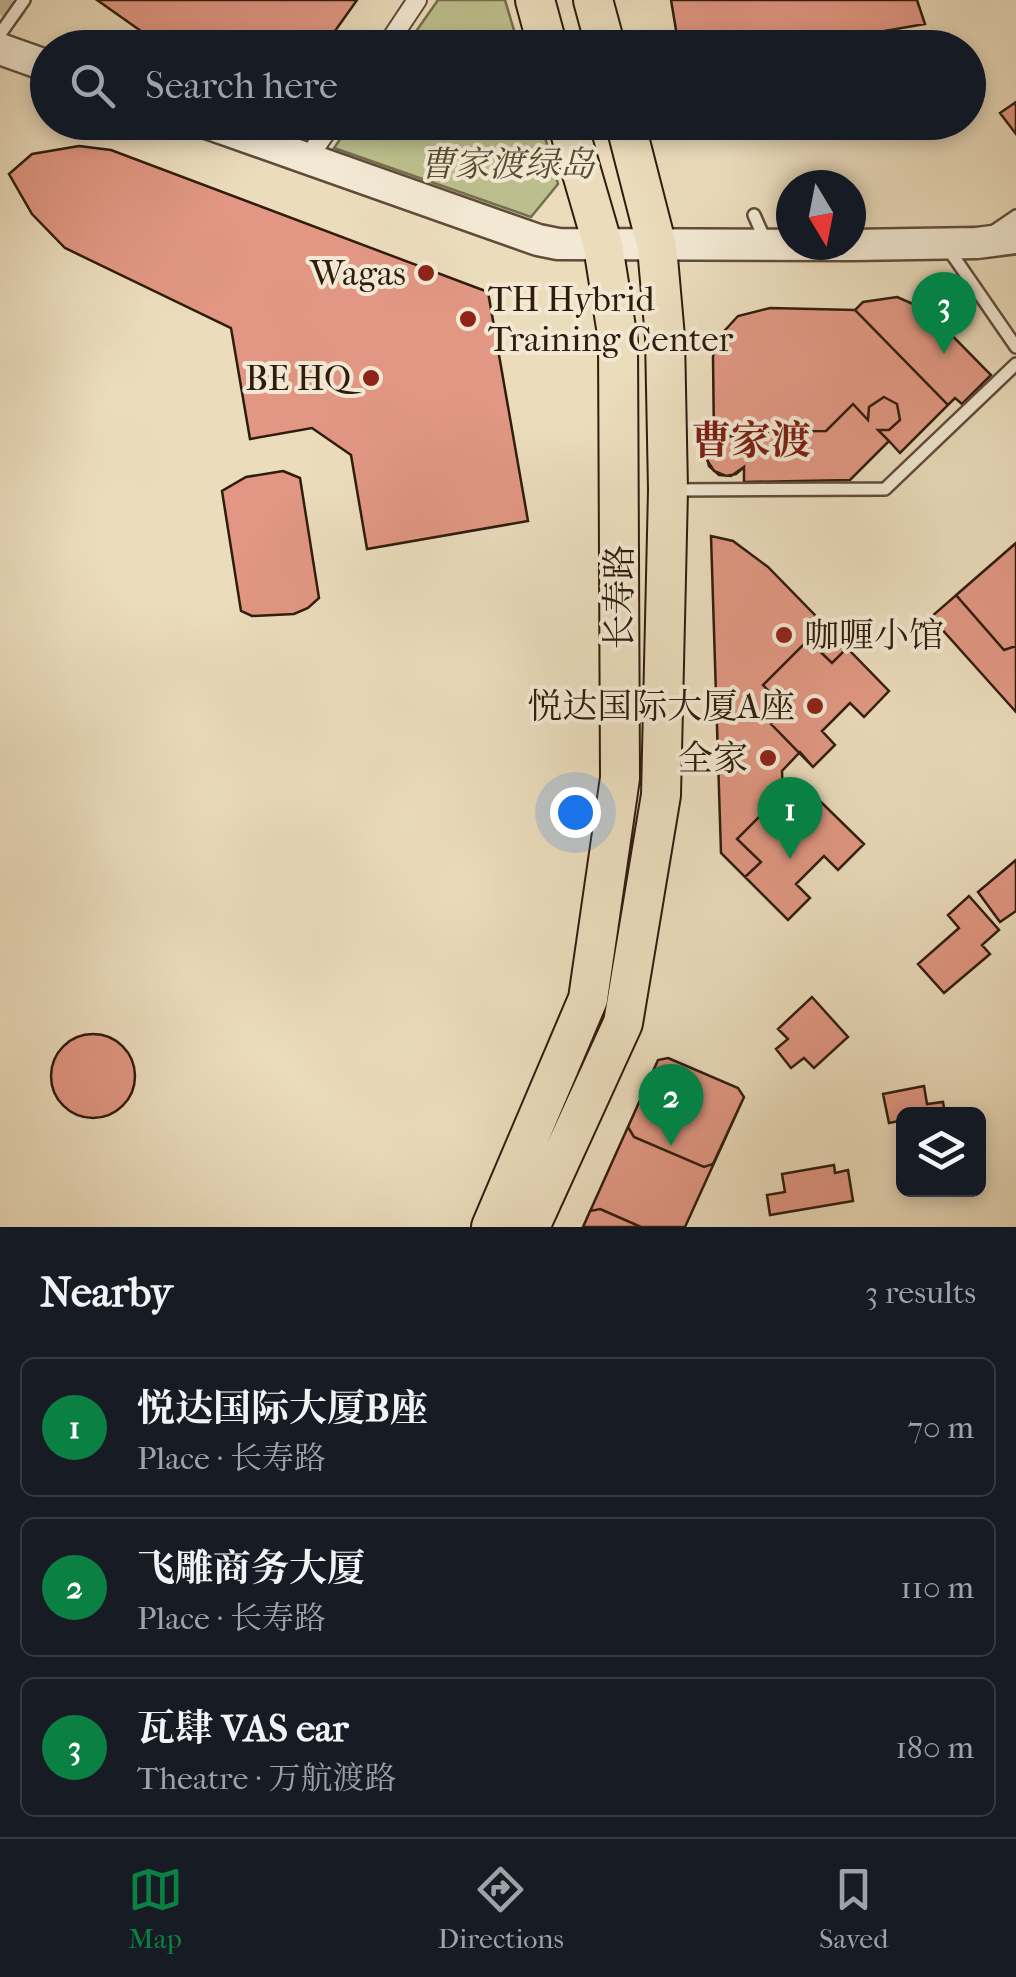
<!DOCTYPE html>
<html lang="en">
<head>
<meta charset="utf-8">
<style>
  body { margin:0; font-family:"IM FELL French Canon","Noto Serif SC",serif; background:#20242c; color:#f1f3f6 }
  .controls { position:absolute; right:30px; bottom:30px; display:grid; overflow:hidden; border-radius:15px; box-shadow:0 5px 15px #0003 }
  .controls button { width:90px; height:90px; display:grid; place-items:center; padding:0; border:0; border-bottom:2px solid #363941; background:#171b24; color:#f1f3f6; font:50px sans-serif }
  .compass { position:absolute; left:776px; top:170px; width:90px; height:90px; border-radius:50%; background:#171b24; box-shadow:0 5px 15px #0003; rotate:170deg }
  .you { position:absolute; left:575px; top:812px; width:35px; height:35px; margin:-25px; border:8px solid #fff; border-radius:50%; background:#1a73e8; box-shadow:0 0 0 15px #1a73e833 }
  .badge { display:grid; place-items:center; width:65px; height:65px; border-radius:50%; background:#0b8043; color:#fff; font-size:32px; font-weight:700 }
  .pin { position:absolute; translate:-50% -82px; filter:drop-shadow(0 2px 5px #0008) }
  .pin::after { content:''; position:absolute; top:52px; width:35px; height:30px; background:inherit; clip-path:polygon(0 0,100% 0,50% 100%) }
  .list { margin:0; padding:0; list-style:none }
  h2 { display:flex; justify-content:space-between; align-items:center; height:130px; margin:0; padding:0 40px; font-size:42px }
  h2 small { font-size:32px; font-weight:400; color:#9ea1a6 }
  .list li { display:grid; grid-template-columns:65px 1fr auto; gap:30px; align-items:center; box-sizing:border-box; height:140px; margin:0 20px 20px; padding:0 20px; border:2px solid #363941; border-radius:15px }
  .list b { display:block; font-size:38px; white-space:nowrap }
  .list p { margin:0; font-size:32px; white-space:nowrap; color:#9ea1a6 }
  .list em { font-size:32px; font-style:normal; color:#9ea1a6 }
  .icon { flex:none; width:55px; height:55px; fill:none; stroke:currentColor; stroke-width:2; stroke-linecap:round; stroke-linejoin:round }
  .map { position:relative; flex:none; width:1016px; height:1227px; overflow:hidden }
  .search { position:absolute; background:#171b24; box-shadow:0 5px 15px #0003; left:30px; right:30px; top:30px; height:110px; display:flex; align-items:center; gap:25px; box-sizing:border-box; padding:0 35px; border-radius:55px; color:#9ea1a6; font-size:38px }
  .sheet { height:610px; background:#171b24 }
  nav { display:flex; justify-content:space-around; align-items:center; box-sizing:border-box; height:140px; border-top:2px solid #363941; background:#171b24; font-size:28px; color:#9ea1a6 }
  nav a { display:grid; justify-items:center; gap:5px }
  nav .on { color:#0b8043 }
  .map>svg:first-child { display:block }
  .green { fill:#bcbf8d; stroke:#766e4d; stroke-width:2.5 }
  .building { fill:#e19783; stroke:#301c0d; stroke-width:2.5 }
  .lines { fill:none; stroke-linecap:round; stroke-linejoin:round }
  .trunk-tunnel { stroke:#c6b699; stroke-width:38; stroke-dasharray:38 19; stroke-linecap:butt }
  .service-casing { stroke:#5f4c39; stroke-width:16 }
  .pedestrian-casing { stroke:#5f4c39; stroke-width:22 }
  .tertiary-casing { stroke:#5f4c39; stroke-width:35 }
  .primary-casing { stroke:#301c0d; stroke-width:42 }
  .service { stroke:#f2e8d3; stroke-width:11 }
  .pedestrian { stroke:#f2e8d3; stroke-width:18 }
  .tertiary { stroke:#f2e8d3; stroke-width:30 }
  .primary { stroke:#ebdcbc; stroke-width:38 }
  .poi-dot { fill:#8f2418; stroke:#f2e8d3; stroke-width:4 }
  .labels { text-anchor:middle; dominant-baseline:central; stroke-width:8; stroke-linejoin:round; paint-order:stroke }
  .park-label { font-size:35px; font-style:italic; fill:#5a4d33; stroke:#f2e8d3 }
  .poi-label { font-size:35px; fill:#301c0d; stroke:#f2e8d3; text-anchor:end }
  .street-label { font-size:35px; fill:#301c0d; stroke:#f2e8d3 }
  .quarter-label { font-size:40px; font-weight:bold; fill:#7a1f14; stroke:#f2e8d3 }
</style>
</head>
<body>
<div class="map">
<svg width="1016" height="1227" viewBox="0 0 1016 1227">
  <rect width="100%" height="100%" fill="#ebdcbc"/>
  <filter id="stains"><feTurbulence type="fractalNoise" baseFrequency=".002" numOctaves="4"/><feColorMatrix values="0 0 0 0 .2 0 0 0 0 .09 0 0 0 0 .02 0 0 0 .5 -.17"/></filter>
  <radialGradient id="worn" r=".72"><stop offset=".6" stop-color="#630" stop-opacity="0"/><stop offset="1" stop-color="#630" stop-opacity=".3"/></radialGradient>
  <!-- green -->
  <path class="green" d="M438 0H505L519 47H405Z
    M352 122 541 123 558 184 531 217 334 148Z"/>
  <!-- building -->
  <path class="building" d="M97 0H357L323 48H165Z
    M671 0H917L925 24 786 48H679Z
    M1016 102V134L1000 113Z
    M79 146 111 150 488 292 528 521 367 549 351 455 312 428 250 439 231 328 65 248 32 214 9 174 32 154Z
    M897 297 927 310 991 375 962 404 955 398 948 405 855 310 863 302Z
    M770 308 855 310 948 405 900 453 889 441 850 480 744 482V467L731 476 719 475 709 466 706 454 714 440 713 357 716 340 738 316Z
    M884 397 897 404 900 420 889 430H878L889 441 850 480 744 482V467L736 474 726 476 714 471 707 460 710 444 718 437 735 436 744 443V432L826 431 853 404 868 420 869 407Z
    M283 471 300 478 319 598 308 608 294 614 252 616 241 611 222 491 246 477Z
    M711 536 733 541 768 567 889 691 864 717 850 703 822 731 835 745 813 767 800 752 782 771 783 793 806 816 821 802 864 844 838 870 824 856 796 884 810 898 788 920 721 853Z
    M1016 543V712L931 617Z
    M1016 543V646L1004 650 956 595Z
    M808 640 832 663 847 648 889 691 864 717 850 703 822 731 835 745 813 767 771 724 786 709 763 685Z
    M783 793 806 816 821 802 864 844 838 870 824 856 796 884 810 898 788 920 745 877 761 862 737 839Z
    M1016 860V911L1000 922 978 892Z
    M969 896 999 930 982 945 990 954 944 993 918 964 959 928 948 915Z
    M812 997 848 1037 814 1068 804 1058 791 1068 776 1049 788 1039 778 1029Z
    M51 1076a42 42 0 1 1 84 0a42 42 0 1 1-84 0Z
    M668 1058 738 1088 744 1097 685 1227H583L658 1060Z
    M668 1058 738 1088 744 1097 713 1164 704 1167 634 1137 628 1127 658 1060Z
    M924 1086 927 1104 943 1102 945 1114H904V1120L889 1123 883 1094Z
    M834 1165 835 1173 848 1170 853 1201 770 1215 767 1195 785 1192 782 1174Z
    M600 1209 641 1227H583L590 1211Z"/>
  <g class="lines">
    <!-- trunk-tunnel -->
    <path class="trunk-tunnel" d="M0 14 12 0"/>
    <defs>
      <path id="service" d="M0 34 24 0
        M754 215 766 242
        M991 233 1016 216
        M947 247 1016 347
        M672 490 885 489 1016 364"/>
      <path id="pedestrian" d="M385 48 417 0
        M307 159 333 122"/>
      <path id="tertiary" d="M0 49 48 66
        M204 122 538 240 558 244 849 245
        M851 245 977 243 1016 238"/>
      <path id="primary" d="M535 0 548 48
        M593 0 606 48
        M491 1227 588 999 620 778 618 340 603 246 567 122
        M530 1227 623 1023 661 795 668 490 665 337 657 247 625 122"/>
    </defs>
    <!-- service casing -->
    <use href="#service" class="service-casing"/>
    <!-- pedestrian casing -->
    <use href="#pedestrian" class="pedestrian-casing"/>
    <!-- tertiary casing -->
    <use href="#tertiary" class="tertiary-casing"/>
    <!-- primary casing -->
    <use href="#primary" class="primary-casing"/>
    <!-- service -->
    <use href="#service" class="service"/>
    <!-- pedestrian -->
    <use href="#pedestrian" class="pedestrian"/>
    <!-- tertiary -->
    <use href="#tertiary" class="tertiary"/>
    <!-- primary -->
    <use href="#primary" class="primary"/>
  </g>
  <!-- markers -->
  <g class="poi-dot">
    <circle cx="426" cy="273" r="10"/>
    <circle cx="468" cy="319" r="10"/>
    <circle cx="371" cy="378" r="10"/>
    <circle cx="784" cy="635" r="10"/>
    <circle cx="815" cy="706" r="10"/>
    <circle cx="768" cy="758" r="10"/>
  </g>
  <g class="labels">
    <!-- park labels -->
    <g class="park-label">
      <text x="507" y="164">曹家渡绿岛</text>
    </g>
    <!-- poi labels -->
    <g class="poi-label">
      <text x="406" y="273">Wagas</text>
      <text x="488" y="299" text-anchor="start">TH Hybrid<tspan x="488" dy="40">Training Center</tspan></text>
      <text x="351" y="378">BE HQ</text>
      <text x="804" y="635" text-anchor="start">咖喱小馆</text>
      <text x="795" y="706">悦达国际大厦A座</text>
      <text x="748" y="758">全家</text>
    </g>
    <!-- street labels -->
    <g class="street-label">
      <text transform="translate(619 597) rotate(-90)">长寿路</text>
    </g>
    <!-- quarter labels -->
    <g class="quarter-label">
      <text x="751" y="441">曹家渡</text>
    </g>
  </g>
  <rect width="100%" height="100%" filter="url(#stains)"/>
  <rect width="100%" height="100%" fill="url(#worn)"/>
</svg>
<div class="controls">
<button><svg class="icon" aria-label="layers" viewBox="0 0 24 24"><path d="M12 4l9 5-9 5-9-5zM3 14l9 5 9-5"/></svg></button>
</div>
<svg class="compass" viewBox="-18 -18 36 36"><path d="M0-13l5 13h-10z" fill="#e53935"/><path d="M0 13l5-13h-10z" fill="#9ea1a6"/></svg>
<div class="you"></div>
<div class="pin badge" style="left:790px;top:859px">1</div>
<div class="pin badge" style="left:671px;top:1146px">2</div>
<div class="pin badge" style="left:944px;top:354px">3</div>
<div class="search"><svg class="icon" aria-label="search" viewBox="0 0 24 24"><circle cx="10" cy="10" r="6"/><path d="M15 15l6 6"/></svg>Search here</div>
</div>
<section class="sheet">
<h2>Nearby<small>3 results</small></h2>
<ul class="list">
<li><span class="badge">1</span><div><b>悦达国际大厦B座</b><p>Place · 长寿路</p></div><em>70 m</em></li>
<li><span class="badge">2</span><div><b>飞雕商务大厦</b><p>Place · 长寿路</p></div><em>110 m</em></li>
<li><span class="badge">3</span><div><b>瓦肆 VAS ear</b><p>Theatre · 万航渡路</p></div><em>180 m</em></li>
</ul>
</section>
<nav>
<a class="on"><svg class="icon" aria-label="map" viewBox="0 0 24 24"><path d="M3 6l6-2 6 2 6-2v14l-6 2-6-2-6 2zM9 4v14M15 6v14"/></svg>Map</a>
<a><svg class="icon" aria-label="directions" viewBox="0 0 24 24"><path d="M12 3l9 9-9 9-9-9zM9 14v-3h6M13 9l2 2-2 2"/></svg>Directions</a>
<a><svg class="icon" aria-label="saved" viewBox="0 0 24 24"><path d="M7 4h10v16l-5-4-5 4z"/></svg>Saved</a>
</nav>
</body>
</html>
